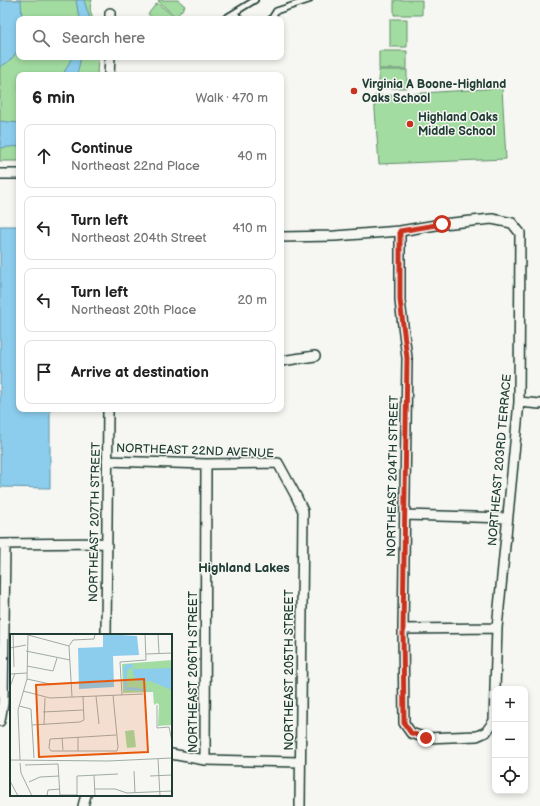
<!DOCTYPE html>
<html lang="en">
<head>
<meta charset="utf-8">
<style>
  body { margin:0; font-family:"Balsamiq Sans",sans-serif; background:#f2f2f2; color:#222 }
  .controls { position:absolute; right:12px; bottom:12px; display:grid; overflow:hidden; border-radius:8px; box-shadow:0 2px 6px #0003 }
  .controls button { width:36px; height:36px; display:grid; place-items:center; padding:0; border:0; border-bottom:1px solid #e0e0e0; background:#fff; color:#222; font:20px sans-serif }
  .stop { position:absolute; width:12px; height:12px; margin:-9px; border:3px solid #c8321e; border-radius:50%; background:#fff }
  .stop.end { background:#c8321e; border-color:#fff; box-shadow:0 1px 4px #0008 }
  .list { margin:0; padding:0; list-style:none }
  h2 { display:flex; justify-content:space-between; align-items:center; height:52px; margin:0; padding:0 16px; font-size:17px }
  h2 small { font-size:13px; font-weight:400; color:#767676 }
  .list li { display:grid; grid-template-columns:26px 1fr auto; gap:12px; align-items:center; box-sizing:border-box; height:64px; margin:0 8px 8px; padding:0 8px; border:1px solid #e0e0e0; border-radius:8px }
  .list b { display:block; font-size:15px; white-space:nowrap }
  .list p { margin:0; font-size:13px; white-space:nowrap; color:#767676 }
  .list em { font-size:13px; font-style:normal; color:#767676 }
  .icon { flex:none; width:22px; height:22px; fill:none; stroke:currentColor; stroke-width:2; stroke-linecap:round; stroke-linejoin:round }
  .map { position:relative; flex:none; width:540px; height:806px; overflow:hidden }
  .search { position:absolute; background:#fff; box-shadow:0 2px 6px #0003; left:16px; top:16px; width:268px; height:44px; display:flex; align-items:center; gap:10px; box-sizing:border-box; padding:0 14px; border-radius:8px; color:#767676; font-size:15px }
  .panel { position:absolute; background:#fff; box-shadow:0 2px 6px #0003; left:16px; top:72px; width:268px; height:340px; border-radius:8px }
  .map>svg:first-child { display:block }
  .green { fill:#a3dca1; stroke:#618c6a }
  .water { fill:#8ccded; stroke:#6093a3 }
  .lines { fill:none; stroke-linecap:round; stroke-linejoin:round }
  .service-casing { stroke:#1f3d34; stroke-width:8 }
  .minor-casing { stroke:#1f3d34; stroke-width:12 }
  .service { stroke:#f6f6f2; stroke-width:4.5 }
  .minor { stroke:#f6f6f2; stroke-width:9 }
  .route { stroke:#c8321e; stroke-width:5 }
  .poi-dot { fill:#c8321e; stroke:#f6f6f2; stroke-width:1.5 }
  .labels { text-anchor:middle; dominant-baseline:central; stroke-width:3; stroke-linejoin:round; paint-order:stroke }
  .poi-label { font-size:12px; font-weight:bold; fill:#1f3d34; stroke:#f6f6f2; text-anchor:start }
  .street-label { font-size:12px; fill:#1f3d34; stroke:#f6f6f2 }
  .neighbourhood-label { font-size:13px; font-weight:bold; fill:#1f3d34; stroke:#f6f6f2 }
  .inset-road { fill:none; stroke:#a0aca6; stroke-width:1 }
  .view { fill:#e8590c; fill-opacity:0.15; stroke:#e8590c; stroke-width:2 }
  .inset-edge { fill:none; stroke:#1f3d34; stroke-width:2 }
</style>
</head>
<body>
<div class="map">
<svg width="540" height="806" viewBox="0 0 540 806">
  <rect width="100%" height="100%" fill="#f6f6f2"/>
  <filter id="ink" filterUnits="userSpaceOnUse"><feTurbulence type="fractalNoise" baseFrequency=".025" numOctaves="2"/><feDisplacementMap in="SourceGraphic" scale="8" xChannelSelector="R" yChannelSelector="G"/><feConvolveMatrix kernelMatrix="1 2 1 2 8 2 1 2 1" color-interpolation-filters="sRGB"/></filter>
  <g filter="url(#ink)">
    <!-- green -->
    <path class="green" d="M0 0H92C89 7 90 12 93 19H19V57H98L97 75H19V161H0Z
      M159 0H178L185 6 176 17 158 1Z
      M394 0H422V15H394Z
      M157 3 176 18V19H154L148 14Z
      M390 19H407V47H390Z
      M379 51H407V69H379Z
      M379 70H407V88H379Z
      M502 88 506 159 379 164 374 96Z"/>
    <!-- water -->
    <path class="water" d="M0 0H21L22 19H19C19 43 23 54 0 67Z
      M76 0H84L90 19H81L78 12Z
      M72 57H81L77 75H63Z
      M0 121 19 123V146L0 148Z
      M0 226H19V409H50V488L0 487Z"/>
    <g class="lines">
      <defs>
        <path id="service" d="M235 13 240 19
          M224 19 255 0
          M271 19 276 11 309 0"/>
        <path id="minor" d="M110 19V13
          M109 75 110 57
          M0 174H19
          M400 231V301L407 358 403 629 404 723 411 733 426 738 477 736 486 732 494 721 495 690
          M281 237 335 236 400 231 442 224 492 219 512 223 520 233 519 402 497 628 495 689
          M281 361 315 356
          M519 402 540 404
          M107 461 206 464 278 463 296 496 303 511 300 806
          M405 515 507 518
          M0 544 107 543
          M403 629 497 628
          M106 635 108 409
          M0 721 3 703 5 544
          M171 754 205 760 300 762
          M205 760 206 464
          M83 806 86 795"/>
      </defs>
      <!-- service casing -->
      <use href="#service" class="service-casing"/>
      <!-- minor casing -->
      <use href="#minor" class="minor-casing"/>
      <!-- service -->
      <use href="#service" class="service"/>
      <!-- minor -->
      <use href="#minor" class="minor"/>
    </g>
  </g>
  <g class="lines" filter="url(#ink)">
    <!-- route -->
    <path class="route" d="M426 738 411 733 404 723 403 629 407 358 400 300V231L442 224"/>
  </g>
  <!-- markers -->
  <g class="poi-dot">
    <circle cx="354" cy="91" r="4"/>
    <circle cx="410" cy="124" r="4"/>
  </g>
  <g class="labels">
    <!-- poi labels -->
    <g class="poi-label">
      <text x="362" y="84">Virginia A Boone-Highland<tspan x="362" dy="14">Oaks School</tspan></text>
      <text x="418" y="117">Highland Oaks<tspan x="418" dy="14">Middle School</tspan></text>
    </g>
    <!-- street labels -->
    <g class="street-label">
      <text transform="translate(195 451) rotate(2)">NORTHEAST 22ND AVENUE</text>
      <text transform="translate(500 460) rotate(-85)">NORTHEAST 203RD TERRACE</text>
      <text transform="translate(393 476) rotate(-89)">NORTHEAST 204TH STREET</text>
      <text transform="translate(95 522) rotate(-89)">NORTHEAST 207TH STREET</text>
      <text transform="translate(289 670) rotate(-90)">NORTHEAST 205TH STREET</text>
      <text transform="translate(193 672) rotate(-90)">NORTHEAST 206TH STREET</text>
    </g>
    <!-- neighbourhood labels -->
    <g class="neighbourhood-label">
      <text x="244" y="568">Highland Lakes</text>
    </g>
  </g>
  <!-- overview -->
  <g transform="translate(10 634)">
    <rect width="162" height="162" fill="#f6f6f2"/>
    <path d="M162 26V106L161 91 148 92 149 71 147 69 144 71 143 58 113 59 112 30ZM124 96 126 113 117 114 115 97Z" fill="#a3dca1"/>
    <path d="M93 0 127 2 129 21 103 22 104 53 69 55 68 14 93 13ZM117 30H122L125 35H133L162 34V56L140 47H127L123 40V32L117 37V54L122 53 144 57 115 56 113 33Z" fill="#8ccded"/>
    <path class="inset-road" d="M3 0 4 33M148 0 149 19M18 1 59 12M59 12 62 63M59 12 63 6 84 5 85 0M0 14 16 11M16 17 60 26M136 20 162 19M17 32 43 37 47 24M0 40 17 39M17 45 40 50 61 49M0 53 5 39M13 57 40 64 133 60M103 61 108 113 107 117H41L39 114 40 105 106 101M112 61 110 28 136 26 135 0M86 62 89 90M147 71V94L159 93 162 107M9 72 21 75 24 124M33 78 73 76M22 91 70 88 74 86 73 63M34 91 35 64M68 103V117M52 104 53 116M148 125 150 162M0 126 98 127 162 124M10 126 8 76 17 45 18 0M10 129 11 139 22 162M15 131 48 130 50 162M124 137 125 159M84 141 85 162M140 142 162 141M0 147 8 162M19 148 30 143 49 142M85 155H105L117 159 162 157M50 161H67M37 162 38 156 50 155M67 162V142L108 140"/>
    <path class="view" d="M134 45 138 118 29 123 26 51Z"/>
    <rect width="162" height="162" class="inset-edge"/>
  </g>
</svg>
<div class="controls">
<button>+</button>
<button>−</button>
<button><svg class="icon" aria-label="locate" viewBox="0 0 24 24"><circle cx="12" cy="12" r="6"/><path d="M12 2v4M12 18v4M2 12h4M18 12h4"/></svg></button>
</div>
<div class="stop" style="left:442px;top:224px"></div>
<div class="stop end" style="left:426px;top:738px"></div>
<div class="search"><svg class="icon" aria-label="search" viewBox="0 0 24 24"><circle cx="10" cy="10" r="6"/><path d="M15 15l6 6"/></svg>Search here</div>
<section class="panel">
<h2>6 min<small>Walk · 470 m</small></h2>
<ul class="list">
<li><svg class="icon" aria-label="ahead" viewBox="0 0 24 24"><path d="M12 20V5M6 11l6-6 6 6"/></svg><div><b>Continue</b><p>Northeast 22nd Place</p></div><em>40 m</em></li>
<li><svg class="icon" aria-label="left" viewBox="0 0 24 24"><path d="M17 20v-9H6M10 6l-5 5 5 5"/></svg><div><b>Turn left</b><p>Northeast 204th Street</p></div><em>410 m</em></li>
<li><svg class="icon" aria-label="left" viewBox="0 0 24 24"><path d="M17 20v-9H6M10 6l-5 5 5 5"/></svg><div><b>Turn left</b><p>Northeast 20th Place</p></div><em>20 m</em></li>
<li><svg class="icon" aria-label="arrive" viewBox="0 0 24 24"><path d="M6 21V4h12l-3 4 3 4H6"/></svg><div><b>Arrive at destination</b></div></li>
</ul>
</section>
</div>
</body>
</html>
